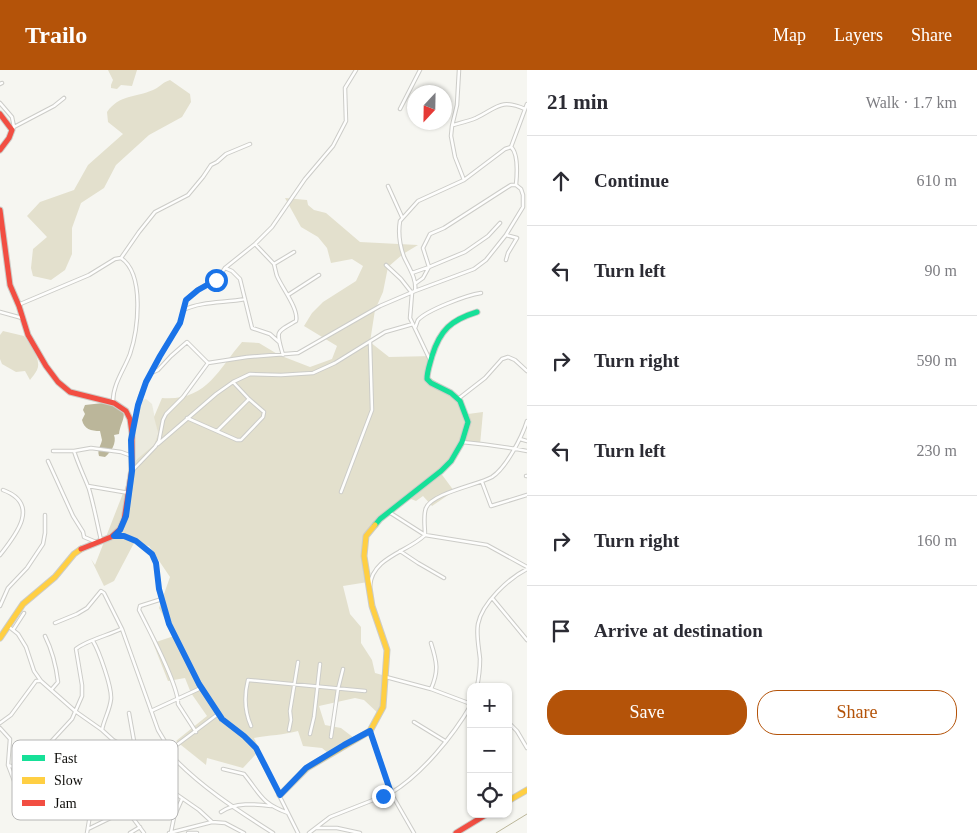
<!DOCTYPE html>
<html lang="en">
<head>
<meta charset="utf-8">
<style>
  body { margin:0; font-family:"Times New Roman",serif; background:#f7f7f7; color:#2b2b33 }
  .controls { position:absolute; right:15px; bottom:15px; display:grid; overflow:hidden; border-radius:10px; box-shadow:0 1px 4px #0004 }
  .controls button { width:45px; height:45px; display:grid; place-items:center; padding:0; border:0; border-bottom:1px solid #e1e1e2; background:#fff; color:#2b2b33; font:25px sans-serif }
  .compass { position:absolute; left:407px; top:15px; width:45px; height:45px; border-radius:50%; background:#fff; box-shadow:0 1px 4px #0004; rotate:202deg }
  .stop { position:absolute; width:15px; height:15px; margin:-11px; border:4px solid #1a73e8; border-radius:50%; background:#fff }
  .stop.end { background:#1a73e8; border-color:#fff; box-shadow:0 1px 5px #0008 }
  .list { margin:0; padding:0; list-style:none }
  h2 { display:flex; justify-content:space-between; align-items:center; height:65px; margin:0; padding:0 20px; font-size:21px }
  h2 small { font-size:16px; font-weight:400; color:#7c7c81 }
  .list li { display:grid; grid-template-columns:32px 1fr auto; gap:15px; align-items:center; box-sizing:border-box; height:90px; padding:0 20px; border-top:1px solid #e1e1e2 }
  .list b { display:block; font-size:19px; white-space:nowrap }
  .list em { font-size:16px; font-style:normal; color:#7c7c81 }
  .actions { display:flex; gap:10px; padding:15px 20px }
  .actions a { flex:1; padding:11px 0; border:1px solid #b45309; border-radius:20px; text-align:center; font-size:18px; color:#b45309 }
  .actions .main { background:#b45309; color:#fff }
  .icon { flex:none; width:28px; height:28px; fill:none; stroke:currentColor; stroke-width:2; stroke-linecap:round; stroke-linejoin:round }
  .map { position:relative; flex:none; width:527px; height:763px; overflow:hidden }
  header { display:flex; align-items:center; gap:30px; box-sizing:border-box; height:70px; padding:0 25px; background:#b45309; color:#fff }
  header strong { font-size:24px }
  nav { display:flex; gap:28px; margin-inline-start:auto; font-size:18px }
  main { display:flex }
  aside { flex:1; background:#fff }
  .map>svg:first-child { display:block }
  .built { fill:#ebeade }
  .green { fill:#e3e0cd }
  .water { fill:#bbb69a }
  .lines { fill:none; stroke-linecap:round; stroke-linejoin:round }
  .stream { stroke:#bbb69a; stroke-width:1 }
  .street-casing { stroke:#ccccc8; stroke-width:4.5 }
  .fast-casing { stroke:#ccccc8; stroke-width:7 }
  .slow-casing { stroke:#ccccc8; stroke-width:7 }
  .jam-casing { stroke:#ccccc8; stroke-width:7 }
  .street { stroke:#fefefd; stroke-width:2.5 }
  .fast { stroke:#16e098; stroke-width:5 }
  .slow { stroke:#ffcf43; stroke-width:5 }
  .jam { stroke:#f24e42; stroke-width:5 }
  .route { stroke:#1a73e8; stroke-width:6 }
  .key { fill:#fff; stroke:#b6b6b5; stroke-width:1 }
  .key-label { font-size:14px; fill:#0d0c09 }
</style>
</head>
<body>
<header>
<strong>Trailo</strong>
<nav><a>Map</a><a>Layers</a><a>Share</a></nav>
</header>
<main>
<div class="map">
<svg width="527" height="763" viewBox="0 0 527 763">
  <rect width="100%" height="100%" fill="#f6f6f1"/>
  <!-- built -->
  <path class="built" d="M146 329 152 334 158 363 154 375 147 383 134 391 132 370 142 330Z"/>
  <!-- green -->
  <path class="green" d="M108 0H137L132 16 121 15 117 19 111 18V15L113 10Z
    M170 10 190 24 191 32 182 47 149 65 116 95 104 118 81 133 72 158V184L65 200 51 210 33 206 31 198 33 179 47 167 27 146 40 132 74 120 88 95 123 64 108 52 107 42C120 24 135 28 153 20 159 18 161 13 170 10Z
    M285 128 307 130 308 135 314 140 326 143 360 172 418 175 403 184 388 197 383 222 375 240 370 272 389 287 433 286 428 306C442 317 463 324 468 344L483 342 480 375 463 371 456 384 440 402 454 421 432 436 423 426 416 431 406 427 369 461 364 474 368 512 343 516 350 544 361 557V573L372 590 375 603 386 606 380 645 364 630 355 628 319 636 325 655 341 658 354 668 328 683 322 678 303 676 298 661C284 665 269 665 254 668L263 687 257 683 243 698 207 688 206 695 176 671 207 646 191 623 185 608 168 611 153 573 174 566 159 538 170 507 149 476 134 473 114 511 104 516 91 489 95 495 136 390 154 375 158 363 154 347 162 328C207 331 217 301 242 272L259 273 279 285 310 297 332 289 337 276 304 256 312 243 323 232 356 211 363 196 352 189 331 193 327 178 318 167 301 157Z
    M3 261 24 266C30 274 42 290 37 300 35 304 32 307 30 310L25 301 16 302 2 294 0 289V265Z"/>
  <!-- water -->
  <path class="water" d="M112 332C132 342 121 349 119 364L114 365C117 373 111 382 105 387L99 386C97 379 101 376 102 370L100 361C91 361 84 359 82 350L85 344 83 340 85 335Z"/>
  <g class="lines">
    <!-- stream -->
    <path class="stream" d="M496 763 527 744"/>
    <defs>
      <path id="street" d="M0 14 2 13
        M0 33 12 47 14 57
        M400 39 420 0
        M453 55C460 53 469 51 476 48 497 38 500 28 525 39
        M12 60 14 57 54 36 64 28
        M464 110 505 79 511 77 527 34
        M388 116 402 147
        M255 174 274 194 294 182
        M506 190 508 183 517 168 506 165
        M274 194C275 198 276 203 277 206 282 218 299 239 296 251 275 263 276 260 283 285
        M386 195 401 209 412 223 410 248 430 290
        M225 198 232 201 240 209 252 258 270 264 279 272
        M412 203 429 197 423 178 430 164 444 158 503 120 511 115H516
        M416 213 423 208 429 197 465 182 488 166 500 153
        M415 221 474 199 486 190 506 165 523 137V125L521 119 516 115C517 105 519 84 511 77
        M288 225 319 205
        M18 235 89 205 115 189 121 188
        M183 240C202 231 225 233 245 229
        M0 242 22 248
        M415 258C416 256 417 252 418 250 427 240 467 225 481 223
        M151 303 158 300 171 286 187 272 208 293
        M458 329 485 308 502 289 508 287 515 290 527 301
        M113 331C113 314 124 300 130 284 138 260 145 204 121 188L139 162 155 142 188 125 203 107 211 95 217 92 226 84 250 74
        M187 348 237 370H241L263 347 264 342 249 329 233 312
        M133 361 140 327 146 312 160 286 180 253 186 230 197 220 218 208 225 198 255 174 272 157 305 109 333 76 346 51 345 18 356 0
        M217 361 249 329
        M520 369 527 371
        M462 372C484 374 506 377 527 381
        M158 374 216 324 233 312 250 304 281 305 313 303 335 293 385 262 413 254
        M53 381H74L91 378 121 382 132 386
        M74 381C78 394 84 406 89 419 94 436 97 453 101 470
        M48 391 73 446 83 462 84 467 96 472
        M132 401 155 377 159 371 163 350 166 344 183 327 208 293 247 287 298 283 380 236 415 221C417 209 409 198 404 187 400 176 398 163 400 151L418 131 464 110 455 87 451 66 452 56 457 35 459 0
        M526 406H527
        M482 412 491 436 527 425
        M88 416 129 423
        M341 422 372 340 370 272
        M389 442 425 465 487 475 527 497
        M113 466H124L136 471 152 484 156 493 159 519 169 554 201 618 222 649 244 666 256 679 298 763
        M400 481 418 493 444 508
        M0 485C16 465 41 434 3 420
        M370 516C372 487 408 482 425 465 425 457 423 445 426 438 432 423 478 415 492 407 506 398 522 367 527 351
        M162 529 140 536 139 540C148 558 179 616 178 634L196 662
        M493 529 527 570
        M0 536 8 518 27 498 43 474 45 463V445
        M55 553 77 544 87 538 101 521 104 523 122 559 158 660 170 680 169 683C198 715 237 740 273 763
        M8 556 18 564 26 577 34 601 41 611 75 641 102 660 113 670 104 682 98 701 144 763
        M13 560 24 543
        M45 566C53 582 56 595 58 612L52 619
        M93 571C99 581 112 617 111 629 110 640 104 649 102 660
        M386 607 431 619 471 634
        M477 617C479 607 480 599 480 589 479 578 476 565 478 554 482 533 509 508 527 499
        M431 619C439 601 437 592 431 573
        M151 641 201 618
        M129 643 137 688
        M414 652 445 671
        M508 652 517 661 527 678
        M0 653 11 645 36 611H39
        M251 656C244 640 244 626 248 610L365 621
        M0 658 10 669 8 695 40 706
        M289 660 291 650 290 641 298 592
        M370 661 391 723 414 763
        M310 664 314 647 320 594
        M331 667 338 619 343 599
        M113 670 126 677 138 690 148 696 176 724 199 740 212 752
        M170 680 218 644
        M67 684 73 677 85 673
        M8 695 16 716
        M148 696 169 683
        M223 699 244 704C261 725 261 733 288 743
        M134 711 163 735 176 741
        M221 742C235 732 255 734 271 736
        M317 758H337L360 763
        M88 759 127 740
        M171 762 174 747 182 729
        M87 763 92 733 88 709 67 684 47 676 72 649 82 626V615L76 579C85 571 109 565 121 559
        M130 763 140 757
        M169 763 212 752 225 753 244 763
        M188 763H197
        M309 763 330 747 391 723C422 704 453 666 471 635"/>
      <path id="fast" d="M375 455 380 449 441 401 451 391 462 372 468 352 460 331 451 323 431 313 427 309C427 301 430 294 432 286 440 260 451 250 477 242"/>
      <path id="slow" d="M0 568 23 534 55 507 74 484 81 479
        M280 725 307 698 370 661 383 637 387 580 372 536 364 486 366 466 375 455
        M508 731 527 720"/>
      <path id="jam" d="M0 44 12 60 9 68 0 80
        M0 140 10 215 19 236 28 265 46 296 58 312 70 322 114 333 126 341 130 349 132 363V399L124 450 120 459 111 467 81 479
        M456 763 487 744"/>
    </defs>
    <!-- street casing -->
    <use href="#street" class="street-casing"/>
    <!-- fast casing -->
    <use href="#fast" class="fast-casing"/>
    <!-- slow casing -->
    <use href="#slow" class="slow-casing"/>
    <!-- jam casing -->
    <use href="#jam" class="jam-casing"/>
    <!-- street -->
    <use href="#street" class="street"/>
    <!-- fast -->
    <use href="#fast" class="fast"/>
    <!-- slow -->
    <use href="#slow" class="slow"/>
    <!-- jam -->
    <use href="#jam" class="jam"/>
  </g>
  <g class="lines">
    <!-- route -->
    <path class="route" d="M216 210 198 220 186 230 180 253 160 286 146 312 138 335 131 370 132 401 126 446 120 460 114 466H124L136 471 152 484 156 493 159 519 169 554 199 614 222 649 244 666 256 678 280 725 306 698 344 675 370 661 391 723 383 726"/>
  </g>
  <!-- legend -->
  <rect x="12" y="670" width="166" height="80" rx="8" class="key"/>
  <rect x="22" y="685" width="23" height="6" fill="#16e098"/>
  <rect x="22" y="707" width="23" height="7" fill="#ffcf43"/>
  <rect x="22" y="730" width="23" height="6" fill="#f24e42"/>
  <g class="key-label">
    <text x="54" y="693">Fast</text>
    <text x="54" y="715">Slow</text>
    <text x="54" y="738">Jam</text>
  </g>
</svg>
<div class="controls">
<button>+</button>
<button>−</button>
<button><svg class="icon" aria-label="locate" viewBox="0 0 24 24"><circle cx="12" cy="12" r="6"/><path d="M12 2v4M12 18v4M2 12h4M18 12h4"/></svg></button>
</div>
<svg class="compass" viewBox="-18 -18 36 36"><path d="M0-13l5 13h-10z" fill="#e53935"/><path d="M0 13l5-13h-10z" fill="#7c7c81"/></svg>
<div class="stop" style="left:216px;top:210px"></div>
<div class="stop end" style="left:383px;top:726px"></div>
</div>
<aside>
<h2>21 min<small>Walk · 1.7 km</small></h2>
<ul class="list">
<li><svg class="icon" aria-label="ahead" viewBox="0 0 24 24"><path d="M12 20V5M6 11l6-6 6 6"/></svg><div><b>Continue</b></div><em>610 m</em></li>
<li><svg class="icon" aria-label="left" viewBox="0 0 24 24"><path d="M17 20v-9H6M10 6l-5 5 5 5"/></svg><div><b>Turn left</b></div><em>90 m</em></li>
<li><svg class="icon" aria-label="right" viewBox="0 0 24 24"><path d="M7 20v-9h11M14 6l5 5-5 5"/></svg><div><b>Turn right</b></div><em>590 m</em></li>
<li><svg class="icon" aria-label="left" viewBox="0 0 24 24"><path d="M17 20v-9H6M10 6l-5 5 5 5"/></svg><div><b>Turn left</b></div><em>230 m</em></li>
<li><svg class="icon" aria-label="right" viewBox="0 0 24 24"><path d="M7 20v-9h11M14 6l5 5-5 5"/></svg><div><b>Turn right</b></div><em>160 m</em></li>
<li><svg class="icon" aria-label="arrive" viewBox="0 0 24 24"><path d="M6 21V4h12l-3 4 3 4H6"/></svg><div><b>Arrive at destination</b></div></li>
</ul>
<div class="actions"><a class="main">Save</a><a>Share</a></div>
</aside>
</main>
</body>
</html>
